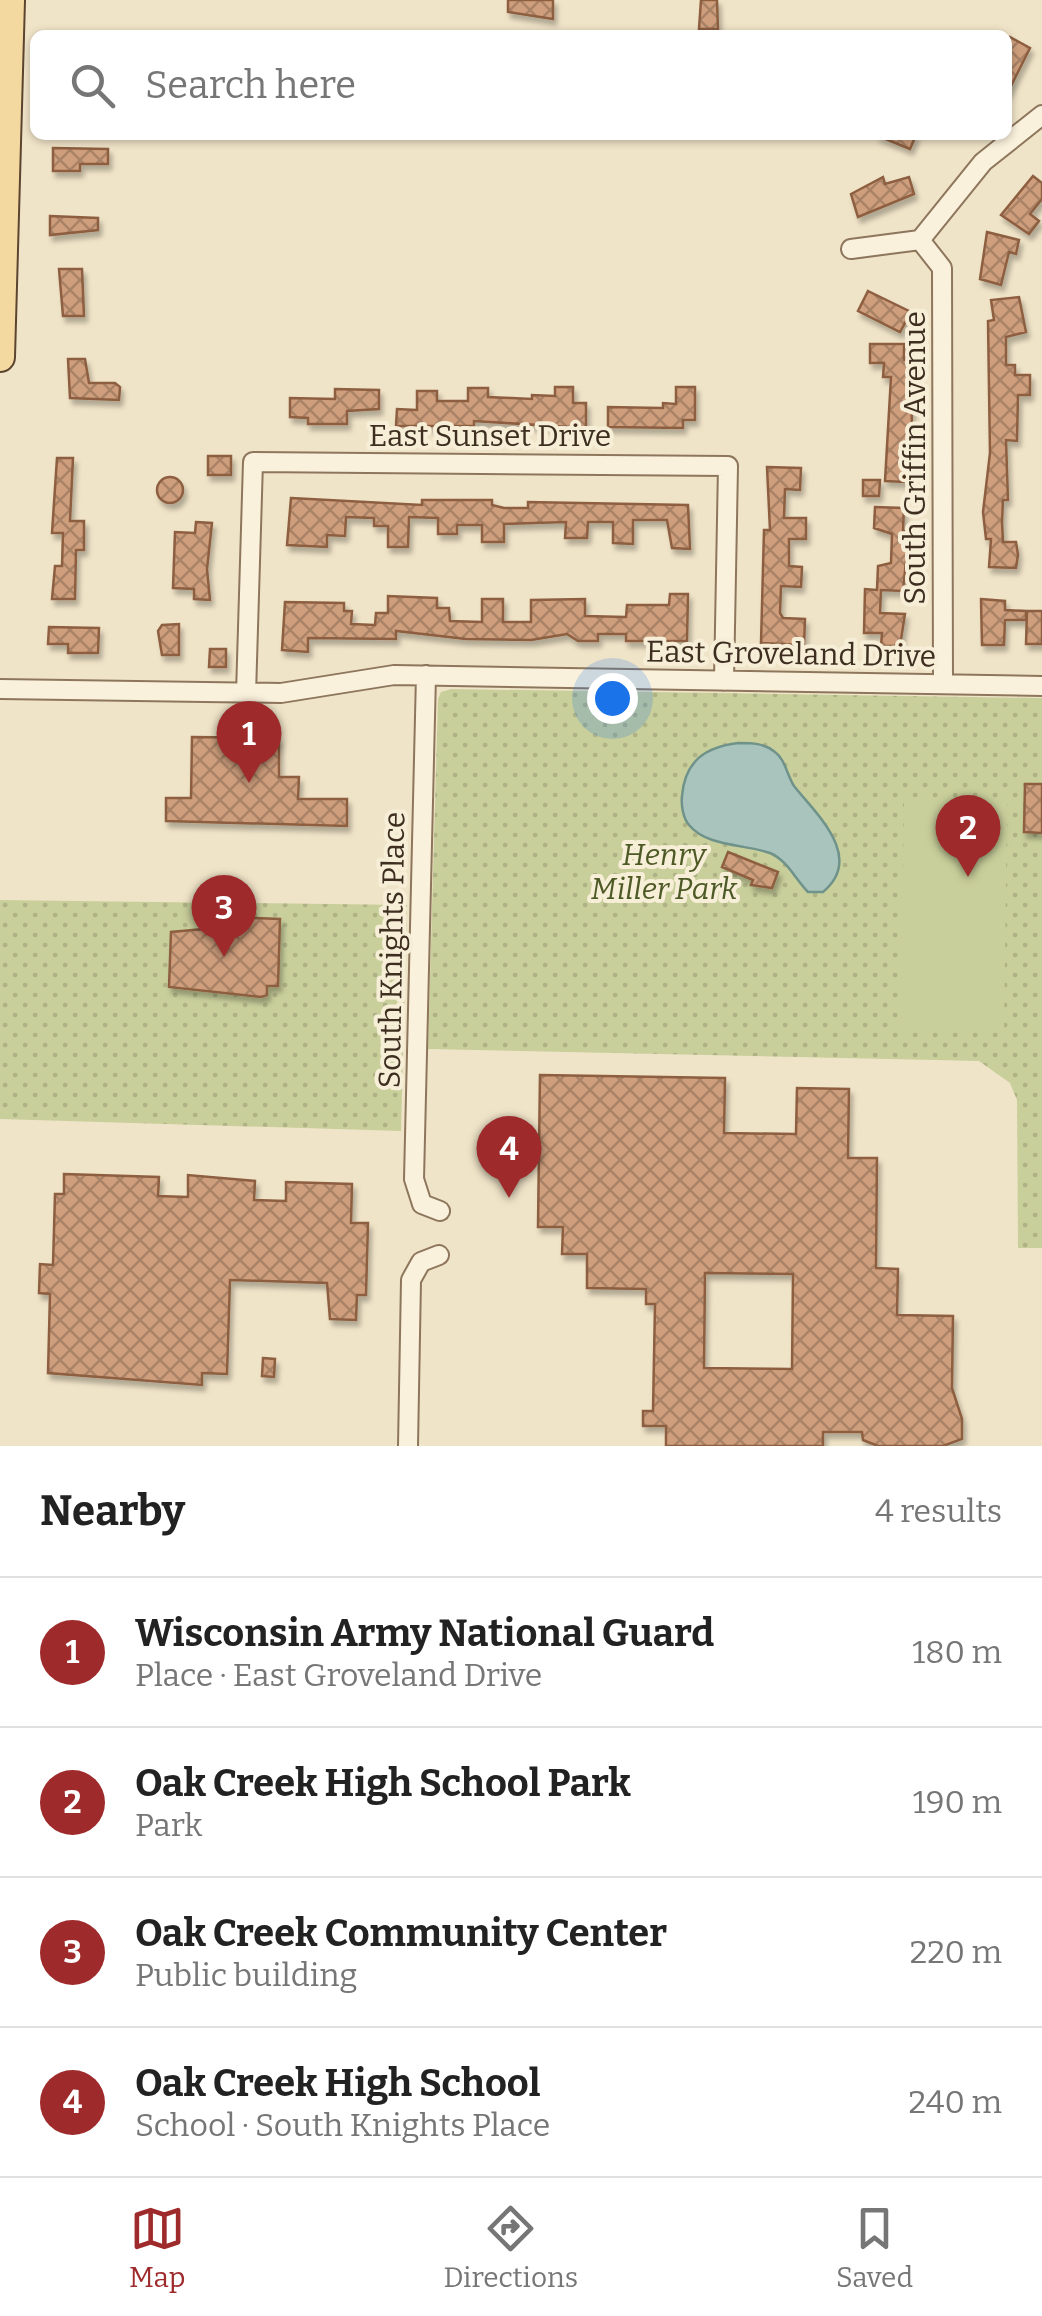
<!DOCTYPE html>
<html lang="en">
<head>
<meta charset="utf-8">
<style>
  body { margin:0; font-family:Bitter,serif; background:#f6f6f6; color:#222 }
  .you { position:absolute; left:612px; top:698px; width:35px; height:35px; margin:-25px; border:8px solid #fff; border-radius:50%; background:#1a73e8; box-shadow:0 0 0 15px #1a73e833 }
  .badge { display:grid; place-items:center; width:65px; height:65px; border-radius:50%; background:#9e2a2b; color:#fff; font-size:32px; font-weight:700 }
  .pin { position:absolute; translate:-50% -82px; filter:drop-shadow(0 2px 5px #0008) }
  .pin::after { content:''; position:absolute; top:52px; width:35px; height:30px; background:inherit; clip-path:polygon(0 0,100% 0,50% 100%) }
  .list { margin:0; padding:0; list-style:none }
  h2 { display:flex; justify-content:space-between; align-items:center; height:130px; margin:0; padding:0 40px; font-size:42px }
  h2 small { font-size:32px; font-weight:400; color:#767676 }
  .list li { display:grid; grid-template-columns:65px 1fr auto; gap:30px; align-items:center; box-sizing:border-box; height:150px; padding:0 40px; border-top:2px solid #e0e0e0 }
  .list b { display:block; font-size:38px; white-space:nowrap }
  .list p { margin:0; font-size:32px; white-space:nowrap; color:#767676 }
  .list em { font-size:32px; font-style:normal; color:#767676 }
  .icon { flex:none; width:55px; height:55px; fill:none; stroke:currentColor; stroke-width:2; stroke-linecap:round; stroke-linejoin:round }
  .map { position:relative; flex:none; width:1042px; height:1446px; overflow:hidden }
  .search { position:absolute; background:#fff; box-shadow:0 2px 8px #0004; left:30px; right:30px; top:30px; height:110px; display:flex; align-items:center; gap:25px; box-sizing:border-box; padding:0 35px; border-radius:15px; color:#767676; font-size:38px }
  .sheet { height:730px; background:#fff }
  nav { display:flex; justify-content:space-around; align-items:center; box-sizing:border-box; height:140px; border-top:2px solid #e0e0e0; background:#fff; font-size:28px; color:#767676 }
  nav a { display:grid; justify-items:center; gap:5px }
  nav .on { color:#9e2a2b }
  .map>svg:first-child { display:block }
  .green { fill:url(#green-dots) }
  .pitch { fill:#c9cf9b }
  .water { fill:#a9c4bc; stroke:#6f938a; stroke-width:2.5 }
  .building { fill:url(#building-cross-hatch); stroke:#8d5f41; stroke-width:2.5; fill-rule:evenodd; filter:url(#shadow) }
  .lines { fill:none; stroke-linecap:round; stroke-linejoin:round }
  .street-casing { stroke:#8d765c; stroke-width:22 }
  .primary-casing { stroke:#5b4430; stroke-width:32 }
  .street { stroke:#faf1dc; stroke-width:18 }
  .primary { stroke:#f3d9a0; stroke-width:28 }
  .labels { text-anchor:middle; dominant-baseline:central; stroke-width:8; stroke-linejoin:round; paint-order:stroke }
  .street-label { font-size:30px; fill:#3d2e20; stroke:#f7eed8 }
  .park-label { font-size:30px; font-style:italic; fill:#4d5a26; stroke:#f7eed8 }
</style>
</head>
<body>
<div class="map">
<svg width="1042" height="1446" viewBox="0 0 1042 1446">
  <defs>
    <pattern id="green-dots" width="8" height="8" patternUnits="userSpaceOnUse" patternTransform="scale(2.5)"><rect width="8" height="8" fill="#c9cf9b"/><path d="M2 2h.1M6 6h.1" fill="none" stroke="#aeb285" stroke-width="1.8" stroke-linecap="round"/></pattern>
    <pattern id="building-cross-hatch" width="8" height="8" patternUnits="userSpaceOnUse" patternTransform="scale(2.5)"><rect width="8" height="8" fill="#cf9f7d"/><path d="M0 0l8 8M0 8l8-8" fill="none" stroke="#a98266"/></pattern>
    <filter id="shadow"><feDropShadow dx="3" dy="5.5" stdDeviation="2.5" flood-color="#0004"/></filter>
  </defs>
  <rect width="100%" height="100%" fill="#f0e4c8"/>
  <!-- green -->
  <path class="green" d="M451 689 1042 698V1248H1018L1017 1100 1010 1083 979 1061 428 1049 438 699 441 692Z
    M0 900 407 905 401 1131 0 1119Z"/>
  <!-- pitch -->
  <path class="pitch" d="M904 799 1007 800 1004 1032 901 1031Z"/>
  <!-- water -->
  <path class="water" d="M738 743C752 743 764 743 775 752 785 759 787 775 794 786 816 814 865 857 823 892H808C796 880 787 860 770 853 745 844 707 847 689 825 683 818 681 805 682 796 685 761 705 747 738 743Z"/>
  <!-- building -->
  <path class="building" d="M508 0H553V19L508 12Z
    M701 0H717L718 29H699Z
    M1010 37 1030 48 1007 94V44Z
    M876 135H916L910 149Z
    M53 148 108 149V164H80V171H53Z
    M1033 176 1042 183V199L1030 214 1039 221 1029 234 1001 215Z
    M883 177 885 184 909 177 914 194 858 217 851 194Z
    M50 216 98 218V230L50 235Z
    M987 232 1019 240 1016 254 1009 252 1001 285 980 279Z
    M59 269H82L84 316H63Z
    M868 291 911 312 900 332 858 311Z
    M1019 297 1026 332 1006 337V365H1015V375H1030V395H1018L1017 441 1006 440 1008 500H1003L1002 522 1003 542H1016L1018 555 1016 568 989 567 991 539H986L983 512 990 453 988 321 994 320 991 300Z
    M870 344H904V360H910L912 427 907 429 905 482 885 481 891 377H883L884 363H870Z
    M68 359H85L89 383H115L120 387 119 400 70 398Z
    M555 387H573V403H586V428L474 421V426H396L397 409 417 410V391H437V401H468V388H488V397L532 399V395L555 396Z
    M676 387H695V420H683V428L608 427V407L663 408V403L676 404Z
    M335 389 379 390V409L347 411V424H308V418L290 417V398L335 399Z
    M208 456H231V475H208Z
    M57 458H73L70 521H84V550H76L75 599H52L55 566H62L63 533H52Z
    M767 467 801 468 800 490 785 489 784 518H806V539H789V566L802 567 801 587 781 586 780 613 783 618 805 619 804 645 761 643 764 530H770Z
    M157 490a13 13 0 1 1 26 0a13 13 0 1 1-26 0Z
    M863 480H880L879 496H863Z
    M291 498 422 505V500H492V505L504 508H528V502L688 505 690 549 672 548 667 520H633V544L613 543V522H588L587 538H565L566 522 504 524V542H482V525H457V534H438V518L409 517 408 547H388V526H374V518L346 517 345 536 327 535V547L287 545Z
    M875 507 904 508 903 531H909L903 591 881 590 880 613 905 614 900 646H881L882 633H864L865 589 877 590 878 566 891 563 892 534 874 528Z
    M196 522 212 523 207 569 210 600 194 599V589L173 588 175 532 195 533Z
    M670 594H688L687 641H626V634H598V641H578L567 634 531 640 466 639 396 631V639L308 638V652L282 650 285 602 344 603V611H352L351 624 375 625 376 613H388V596L437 598V608H449L450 621 482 622V599H503V622H531V600L585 599V616L626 617 627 605H669Z
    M981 599 1005 601V610L1026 611V620H1005L1004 645H982Z
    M1027 611H1042V644H1026Z
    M179 624V655H162L158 631 162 625Z
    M49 627 99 628 98 653H68V644H48Z
    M210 649H226V667H209Z
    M192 737 279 738V777H299L298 799H347V826L166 821V798H191Z
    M1025 784H1042V833L1024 832Z
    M728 852 778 872 772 888 751 885 753 880 722 867Z
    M226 917 280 919 278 986H267V995L261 997 169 987 171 932 226 927Z
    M540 1075 725 1078 724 1133 796 1134 797 1088 849 1089 848 1158H877L876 1268 898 1269 897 1315 953 1316 952 1388 962 1419V1439L943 1446H878L863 1440 862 1432H823V1446H666V1426H643V1411H653L655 1304H646V1289L587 1288V1254H562L563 1227H538ZM705 1273 793 1274 792 1369 704 1368Z
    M64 1174 159 1177 158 1196 188 1197V1175L255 1181 254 1200 286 1201V1182L352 1184 351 1223H368L366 1295H357L356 1320 330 1319 327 1283 230 1280 227 1374 202 1373V1385L48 1373 50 1294 39 1293 40 1264 53 1265 55 1194H64Z
    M263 1358 275 1359 274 1377 262 1376Z"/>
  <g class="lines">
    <defs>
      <path id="street" d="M920 240 942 268 943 684
        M851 249 920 240 983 162 1042 115
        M426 675 414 1179 422 1204 440 1211
        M0 689 281 693 394 675 1042 686
        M246 694 253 462 728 466 724 681
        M408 1446 411 1280 421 1262 439 1255"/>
      <path id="primary" d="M0 357 10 0"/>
    </defs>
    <!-- street casing -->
    <use href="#street" class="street-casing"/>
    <!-- primary casing -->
    <use href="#primary" class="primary-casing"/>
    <!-- street -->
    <use href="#street" class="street"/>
    <!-- primary -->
    <use href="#primary" class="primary"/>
  </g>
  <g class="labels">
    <!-- street labels -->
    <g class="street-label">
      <text x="490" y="436">East Sunset Drive</text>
      <text transform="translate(915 458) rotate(-90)">South Griffin Avenue</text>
      <text transform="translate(791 654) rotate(1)">East Groveland Drive</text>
      <text transform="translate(392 950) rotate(-89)">South Knights Place</text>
    </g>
    <!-- park labels -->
    <g class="park-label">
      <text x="664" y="855">Henry<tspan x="664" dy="34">Miller Park</tspan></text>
    </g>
  </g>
</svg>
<div class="you"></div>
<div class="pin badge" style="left:249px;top:783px">1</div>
<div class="pin badge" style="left:968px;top:877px">2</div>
<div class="pin badge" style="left:224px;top:957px">3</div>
<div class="pin badge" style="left:509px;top:1198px">4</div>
<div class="search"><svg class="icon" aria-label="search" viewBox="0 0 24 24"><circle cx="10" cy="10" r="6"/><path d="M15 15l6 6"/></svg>Search here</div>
</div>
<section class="sheet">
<h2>Nearby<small>4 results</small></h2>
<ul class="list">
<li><span class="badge">1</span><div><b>Wisconsin Army National Guard</b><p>Place · East Groveland Drive</p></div><em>180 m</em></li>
<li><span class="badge">2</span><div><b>Oak Creek High School Park</b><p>Park</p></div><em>190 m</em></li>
<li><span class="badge">3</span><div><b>Oak Creek Community Center</b><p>Public building</p></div><em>220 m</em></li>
<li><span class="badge">4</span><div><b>Oak Creek High School</b><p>School · South Knights Place</p></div><em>240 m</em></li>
</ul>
</section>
<nav>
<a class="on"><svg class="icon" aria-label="map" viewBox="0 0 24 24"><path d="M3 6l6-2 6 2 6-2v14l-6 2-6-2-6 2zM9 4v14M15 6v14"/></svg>Map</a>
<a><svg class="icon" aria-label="directions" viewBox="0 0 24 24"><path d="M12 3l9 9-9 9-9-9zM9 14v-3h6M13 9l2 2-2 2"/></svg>Directions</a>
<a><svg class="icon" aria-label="saved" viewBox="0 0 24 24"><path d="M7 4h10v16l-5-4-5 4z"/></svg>Saved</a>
</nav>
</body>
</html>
